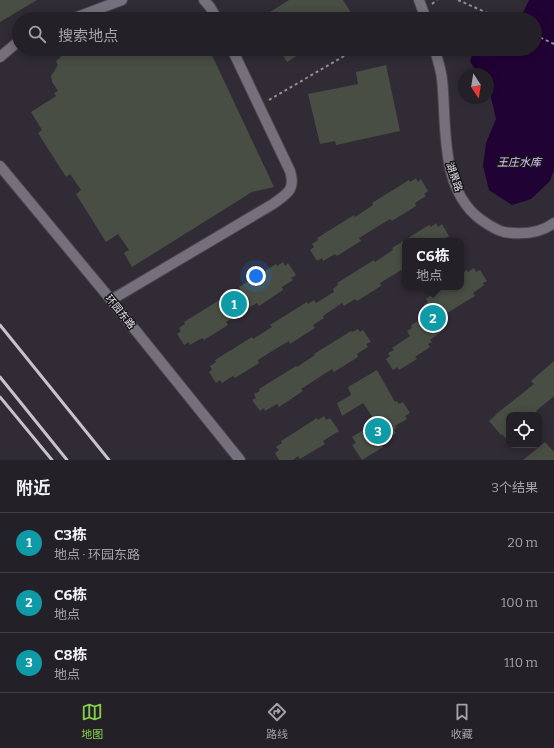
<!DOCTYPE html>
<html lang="zh">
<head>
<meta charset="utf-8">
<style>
  body { margin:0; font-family:Bitter,"Noto Sans SC",serif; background:#2c2830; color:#f1f3f6 }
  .controls { position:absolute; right:12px; bottom:12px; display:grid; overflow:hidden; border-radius:8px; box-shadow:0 2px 10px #0003 }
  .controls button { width:36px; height:36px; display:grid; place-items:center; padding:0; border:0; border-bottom:1px solid #413e45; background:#242028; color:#f1f3f6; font:20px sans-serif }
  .compass { position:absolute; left:458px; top:68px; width:36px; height:36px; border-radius:50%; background:#242028; box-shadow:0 2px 10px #0003; rotate:168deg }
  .you { position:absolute; left:256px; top:276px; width:14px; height:14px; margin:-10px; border:3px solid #fff; border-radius:50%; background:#1a73e8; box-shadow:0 0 0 6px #1a73e833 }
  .badge { display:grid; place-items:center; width:26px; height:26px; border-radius:50%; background:#87cf4a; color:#fff; font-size:13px; font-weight:700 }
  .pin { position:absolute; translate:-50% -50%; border:2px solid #fff; box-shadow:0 1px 4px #0006 }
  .popup { position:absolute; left:402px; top:238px; width:62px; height:52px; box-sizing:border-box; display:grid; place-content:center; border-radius:8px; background:#242028; filter:drop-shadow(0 1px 3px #0005); font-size:13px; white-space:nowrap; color:#a3a3a8 }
  .popup b { font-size:15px; color:#f1f3f6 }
  .popup::after { content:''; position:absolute; left:50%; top:100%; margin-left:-8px; border:8px solid transparent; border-top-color:#242028 }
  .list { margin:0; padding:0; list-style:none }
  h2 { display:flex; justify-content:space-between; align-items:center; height:52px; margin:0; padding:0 16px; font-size:17px }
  h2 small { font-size:13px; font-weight:400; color:#a3a3a8 }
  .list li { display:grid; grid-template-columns:26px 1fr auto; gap:12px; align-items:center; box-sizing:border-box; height:60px; padding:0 16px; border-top:1px solid #413e45 }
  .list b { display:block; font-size:15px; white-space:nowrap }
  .list p { margin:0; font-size:13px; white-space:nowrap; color:#a3a3a8 }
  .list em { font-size:13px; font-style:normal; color:#a3a3a8 }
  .icon { flex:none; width:22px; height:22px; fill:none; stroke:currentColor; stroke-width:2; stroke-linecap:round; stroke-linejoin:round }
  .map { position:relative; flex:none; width:554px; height:460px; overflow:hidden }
  .search { position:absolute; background:#242028; box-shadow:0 2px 10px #0003; left:12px; right:12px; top:12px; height:44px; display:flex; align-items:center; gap:10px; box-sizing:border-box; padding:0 14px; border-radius:22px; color:#a3a3a8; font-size:15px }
  .sheet { height:232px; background:#242028 }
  nav { display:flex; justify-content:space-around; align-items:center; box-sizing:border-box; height:56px; border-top:1px solid #413e45; background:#242028; font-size:11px; color:#a3a3a8 }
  nav a { display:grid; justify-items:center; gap:2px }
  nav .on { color:#87cf4a }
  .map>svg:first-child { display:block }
  .water { fill:#210235 }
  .building { fill:#484e43 }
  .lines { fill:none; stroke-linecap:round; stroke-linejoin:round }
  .minor-casing { stroke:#4a464f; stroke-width:12 }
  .path { stroke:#938f98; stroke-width:2; stroke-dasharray:3 3; stroke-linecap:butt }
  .minor { stroke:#75707b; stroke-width:10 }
  .rail { stroke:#c6c3ca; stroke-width:3 }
  .labels { text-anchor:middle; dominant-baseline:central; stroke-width:3; stroke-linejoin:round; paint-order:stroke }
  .street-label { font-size:10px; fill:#e9e6ed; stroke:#171519 }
  .water-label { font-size:11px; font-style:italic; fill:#e0c2fe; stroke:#171519 }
</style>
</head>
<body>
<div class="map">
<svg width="554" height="460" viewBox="0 0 554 460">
  <rect width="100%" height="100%" fill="#302b35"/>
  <!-- water -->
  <path class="water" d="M529 0H554V170L550 181 531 199 512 205 489 190 483 166 486 143 496 119 490 93 488 90V74H478L470 61 474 49H483L502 56 506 49H535V19H520Z"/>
  <!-- building -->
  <path class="building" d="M0 0H37L0 22Z
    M289 0H343L355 19H259Z
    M80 49H209L274 187 252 192 132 267 124 253 129 250 118 234 106 242 76 194 81 190 70 174 66 177 38 133 42 130 31 112 56 96 54 93 58 91 52 82 51 76 58 65 56 61 63 55Z
    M279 49H307L287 62Z
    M386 65 400 131 336 145 335 141 320 144 308 94 358 84 356 72Z
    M416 178 418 182 421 179 428 191 424 194 426 196 415 203 416 206 392 221 390 219 359 238 361 241 337 256 335 254 323 261 322 258 317 261 310 250 314 247 312 244 318 240 317 238 354 215 355 217 373 205 372 203 409 180 410 182Z
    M436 223 438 227 442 224 449 236 441 241H405V268L380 283 381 286 357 301 355 299 344 306 342 303 323 316 324 318 313 325 315 328 290 344 289 341 277 348 258 360 259 363 235 378 233 376 222 383 220 380 216 383 209 372 212 369 210 366 216 362 215 360 252 337 253 339 272 327 270 325 307 302 308 304 314 300 316 303 334 292 333 289 338 285 337 283 374 260 375 262 393 250 392 248 429 225 431 227Z
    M283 262 285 266 288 263 296 275 291 278 293 280 282 287 283 290 259 306 257 303 237 315 226 322 228 325 204 340 202 338 190 345 189 342 184 345 177 334 181 331 179 328 185 324 184 322 221 299 222 301 240 289 239 287 276 264 277 266Z
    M474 268 476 272 480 270 487 281 483 283 484 285 473 293 475 296 439 318 443 324 438 327 441 332 430 340 432 342 428 344 430 347 415 357 417 359 399 370 397 367 393 370 386 359 390 356 388 353 394 350 392 348 410 336 407 331 412 328 411 325 430 314 424 305 428 302 426 299 431 295 430 293 440 287H461V274L467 270 468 272Z
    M358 329 360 332 363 330 371 342 366 344 368 347 357 354 358 357 334 372 332 369 301 389 303 391 279 407 277 404 265 411 264 408 260 411 252 400 256 398 254 394 260 391 259 389 296 366 297 367 315 355 314 354 351 331 352 332Z
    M554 361V396L536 411 539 415H509V442L502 434 501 435 489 421 496 415H495L534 384 531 381Z
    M377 370 395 402 397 401 399 404 403 402 410 413 405 416 407 419 395 426 396 428 394 430 396 433 380 443 383 447 362 460 352 445 356 443 352 437 376 422 363 403 342 416 337 403 351 395 348 387Z
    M324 416 326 420 330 418 339 431 323 441 325 444 300 459 298 456 293 460H279L275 453 279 450 276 447 282 443 281 441 317 418 318 420Z
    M545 442 554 452V460H523Z"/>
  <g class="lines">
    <defs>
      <path id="minor" d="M204 0 210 7 217 19
        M419 0 426 19
        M72 19 122 0
        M435 49C437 59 441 69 442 79 447 124 439 188 480 219 487 224 496 230 504 232 522 235 539 234 554 223
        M0 57 19 41
        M0 166 107 295 240 460
        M111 300 273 204C287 194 296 190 290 171L232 49"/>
    </defs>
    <!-- minor casing -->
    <use href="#minor" class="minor-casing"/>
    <!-- path -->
    <path class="path" d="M458 0 501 19
      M432 4 437 0
      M407 19 413 16
      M535 35 554 44
      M269 100 356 49"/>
    <!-- minor -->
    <use href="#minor" class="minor"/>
    <!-- rail -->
    <path class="rail" d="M0 325 109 460
      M0 377 67 460
      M0 397 52 460"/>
  </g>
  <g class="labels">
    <!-- street labels -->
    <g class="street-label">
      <text transform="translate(454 177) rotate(71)">湖景路</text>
      <text transform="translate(120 312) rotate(51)">环园东路</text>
    </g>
    <!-- water labels -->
    <g class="water-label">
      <text x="519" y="162">王庄水库</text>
    </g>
  </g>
</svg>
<div class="controls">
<button><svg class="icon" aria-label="locate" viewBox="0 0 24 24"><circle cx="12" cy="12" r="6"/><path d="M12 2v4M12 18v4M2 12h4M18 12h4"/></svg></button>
</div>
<svg class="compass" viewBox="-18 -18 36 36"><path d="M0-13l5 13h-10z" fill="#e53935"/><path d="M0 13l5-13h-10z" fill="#a3a3a8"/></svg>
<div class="you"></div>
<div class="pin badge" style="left:234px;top:304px;background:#0f9aa8">1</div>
<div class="pin badge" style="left:433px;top:318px;background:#0f9aa8">2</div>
<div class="popup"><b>C6栋</b>地点</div>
<div class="pin badge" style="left:378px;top:431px;background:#0f9aa8">3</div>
<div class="search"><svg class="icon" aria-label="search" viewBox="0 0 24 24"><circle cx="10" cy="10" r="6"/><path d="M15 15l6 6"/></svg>搜索地点</div>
</div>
<section class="sheet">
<h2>附近<small>3个结果</small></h2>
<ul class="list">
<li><span class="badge" style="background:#0f9aa8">1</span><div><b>C3栋</b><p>地点 · 环园东路</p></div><em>20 m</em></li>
<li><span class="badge" style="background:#0f9aa8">2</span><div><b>C6栋</b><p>地点</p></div><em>100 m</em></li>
<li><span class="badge" style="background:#0f9aa8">3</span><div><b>C8栋</b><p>地点</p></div><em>110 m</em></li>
</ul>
</section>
<nav>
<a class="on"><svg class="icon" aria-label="map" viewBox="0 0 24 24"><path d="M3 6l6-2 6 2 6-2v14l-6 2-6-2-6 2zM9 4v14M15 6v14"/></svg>地图</a>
<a><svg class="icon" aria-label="directions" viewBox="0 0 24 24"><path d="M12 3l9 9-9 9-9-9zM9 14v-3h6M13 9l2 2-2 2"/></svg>路线</a>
<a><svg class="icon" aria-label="saved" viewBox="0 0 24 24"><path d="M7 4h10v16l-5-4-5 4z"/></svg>收藏</a>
</nav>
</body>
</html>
